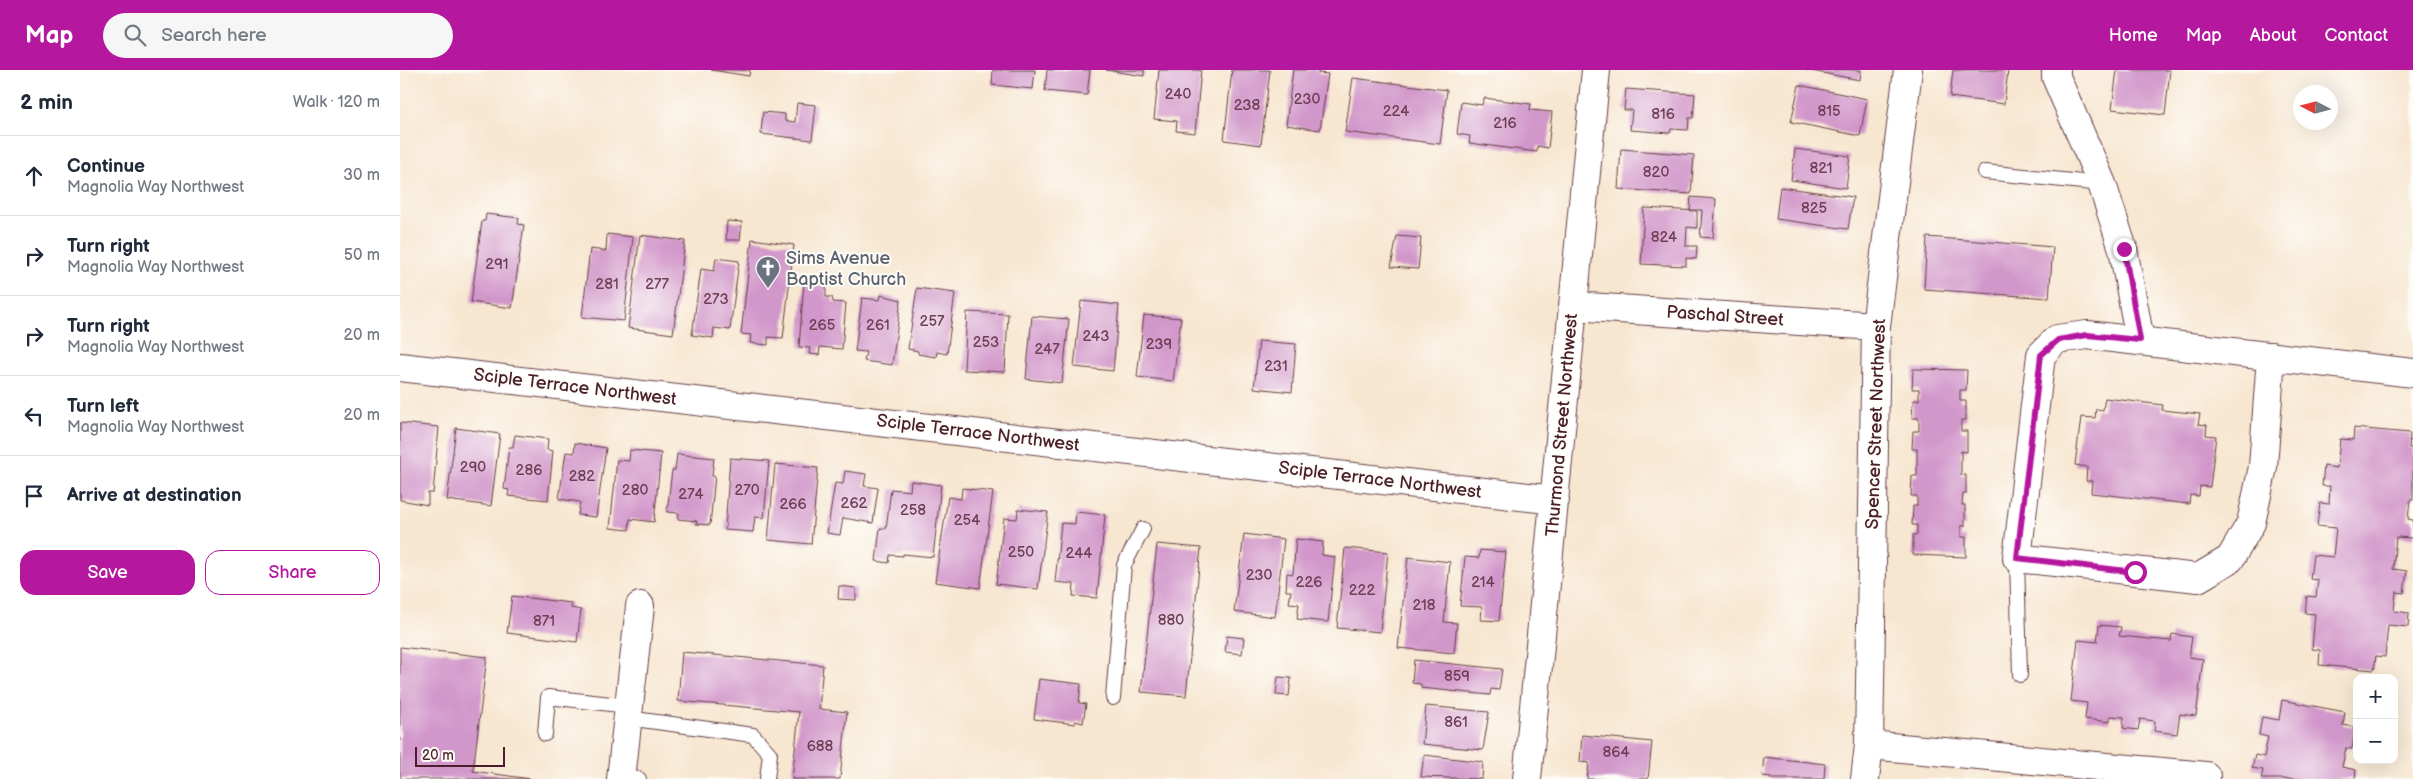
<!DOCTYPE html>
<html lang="en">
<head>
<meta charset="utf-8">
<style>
  body { margin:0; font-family:"Balsamiq Sans",sans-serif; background:#f6f6f7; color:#1f2937 }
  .controls { position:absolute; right:15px; bottom:15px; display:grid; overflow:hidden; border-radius:10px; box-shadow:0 5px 20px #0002 }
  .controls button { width:45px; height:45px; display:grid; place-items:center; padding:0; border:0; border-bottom:1px solid #e0e1e3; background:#fff; color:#1f2937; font:25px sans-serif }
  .compass { position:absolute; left:1893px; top:15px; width:45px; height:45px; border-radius:50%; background:#fff; box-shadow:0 5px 20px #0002; rotate:276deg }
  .scale { position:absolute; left:15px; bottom:12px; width:90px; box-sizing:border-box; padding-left:5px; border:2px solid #4a1f2b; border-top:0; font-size:14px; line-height:18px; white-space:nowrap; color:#4a1f2b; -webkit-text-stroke:4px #fdfcf7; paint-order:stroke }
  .stop { position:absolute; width:15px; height:15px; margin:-11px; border:4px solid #b5179e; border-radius:50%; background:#fff }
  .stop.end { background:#b5179e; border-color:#fff; box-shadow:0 1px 5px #0008 }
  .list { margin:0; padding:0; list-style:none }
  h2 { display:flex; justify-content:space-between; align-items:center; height:65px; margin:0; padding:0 20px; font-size:21px }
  h2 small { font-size:16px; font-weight:400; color:#747a83 }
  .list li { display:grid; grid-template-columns:32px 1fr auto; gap:15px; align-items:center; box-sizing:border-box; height:80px; padding:0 20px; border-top:1px solid #e0e1e3 }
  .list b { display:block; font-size:19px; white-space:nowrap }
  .list p { margin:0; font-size:16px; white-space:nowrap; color:#747a83 }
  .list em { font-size:16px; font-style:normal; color:#747a83 }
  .actions { display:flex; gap:10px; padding:15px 20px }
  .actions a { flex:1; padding:11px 0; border:1px solid #b5179e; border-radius:15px; text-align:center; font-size:18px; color:#b5179e }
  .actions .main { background:#b5179e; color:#fff }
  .icon { flex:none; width:28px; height:28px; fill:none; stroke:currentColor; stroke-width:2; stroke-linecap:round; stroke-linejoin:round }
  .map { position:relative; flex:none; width:2013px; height:709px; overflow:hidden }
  header { display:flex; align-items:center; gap:30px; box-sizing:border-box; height:70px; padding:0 25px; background:#b5179e; color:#fff }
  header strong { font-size:24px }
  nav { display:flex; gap:28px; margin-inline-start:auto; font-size:18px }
  .search { width:350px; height:45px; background:#f6f6f7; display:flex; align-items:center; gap:12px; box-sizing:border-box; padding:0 18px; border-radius:28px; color:#747a83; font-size:19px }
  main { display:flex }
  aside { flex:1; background:#fff }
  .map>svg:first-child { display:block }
  .building { fill:#d196ca }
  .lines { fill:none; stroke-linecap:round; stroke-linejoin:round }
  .lane-casing { stroke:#643d44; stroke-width:16 }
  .street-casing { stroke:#643d44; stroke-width:30 }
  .lane { stroke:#fff; stroke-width:14 }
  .street { stroke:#fff; stroke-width:28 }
  .route { stroke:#b5179e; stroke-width:6 }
  .labels { text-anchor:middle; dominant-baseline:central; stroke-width:4; stroke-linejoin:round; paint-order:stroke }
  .number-label { font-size:15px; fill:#6c3d53 }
  .worship-label { font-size:18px; fill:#5b616d; stroke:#fdfcf7; text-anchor:start }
  .street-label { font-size:18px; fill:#4a1f2b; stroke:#fdfcf7 }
</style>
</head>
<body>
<header>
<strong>Map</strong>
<div class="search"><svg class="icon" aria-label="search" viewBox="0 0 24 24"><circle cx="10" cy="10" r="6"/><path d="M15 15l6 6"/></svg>Search here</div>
<nav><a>Home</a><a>Map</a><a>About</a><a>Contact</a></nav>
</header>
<main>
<aside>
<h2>2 min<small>Walk · 120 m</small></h2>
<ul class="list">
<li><svg class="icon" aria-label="ahead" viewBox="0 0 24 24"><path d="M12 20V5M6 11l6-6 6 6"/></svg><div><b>Continue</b><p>Magnolia Way Northwest</p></div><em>30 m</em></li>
<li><svg class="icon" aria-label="right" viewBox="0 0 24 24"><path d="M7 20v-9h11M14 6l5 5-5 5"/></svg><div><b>Turn right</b><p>Magnolia Way Northwest</p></div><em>50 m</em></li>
<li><svg class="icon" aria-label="right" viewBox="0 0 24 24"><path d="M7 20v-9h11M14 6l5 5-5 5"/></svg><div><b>Turn right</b><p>Magnolia Way Northwest</p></div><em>20 m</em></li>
<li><svg class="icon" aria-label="left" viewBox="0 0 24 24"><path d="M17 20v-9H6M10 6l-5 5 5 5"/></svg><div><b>Turn left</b><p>Magnolia Way Northwest</p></div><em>20 m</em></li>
<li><svg class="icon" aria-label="arrive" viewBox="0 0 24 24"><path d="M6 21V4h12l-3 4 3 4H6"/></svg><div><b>Arrive at destination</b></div></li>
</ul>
<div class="actions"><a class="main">Save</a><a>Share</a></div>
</aside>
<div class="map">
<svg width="2013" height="709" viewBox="0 0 2013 709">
  <rect width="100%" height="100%" fill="#fdfcf7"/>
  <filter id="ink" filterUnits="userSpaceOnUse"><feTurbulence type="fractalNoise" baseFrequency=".02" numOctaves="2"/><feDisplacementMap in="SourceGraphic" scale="10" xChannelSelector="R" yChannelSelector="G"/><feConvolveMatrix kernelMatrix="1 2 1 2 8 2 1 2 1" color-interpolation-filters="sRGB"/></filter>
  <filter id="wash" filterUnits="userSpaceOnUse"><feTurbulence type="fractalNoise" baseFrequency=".0096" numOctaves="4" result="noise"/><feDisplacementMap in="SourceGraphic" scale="20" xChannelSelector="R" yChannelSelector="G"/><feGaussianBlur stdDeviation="1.12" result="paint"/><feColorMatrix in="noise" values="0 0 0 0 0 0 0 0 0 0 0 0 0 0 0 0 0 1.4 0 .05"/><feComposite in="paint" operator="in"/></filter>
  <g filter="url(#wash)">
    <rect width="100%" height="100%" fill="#f7e6d0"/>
    <g id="blocks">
      <!-- building -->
      <path class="building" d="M311 0H350L349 6Z
        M593 0H635L633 19 592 15Z
        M647 0H690L687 25 645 21Z
        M706 0H744V6Z
        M759 0H801L795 63 776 61 777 51 754 49Z
        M832 0H870L861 75 824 70Z
        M893 0H919L918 3 928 4 920 60 886 55Z
        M1406 0H1461L1460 10Z
        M1553 0H1608L1604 34 1550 27Z
        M1717 0H1770L1765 45 1712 39Z
        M953 8 1047 20 1040 74 945 62Z
        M1399 15 1467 29 1460 66 1391 52Z
        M1226 19 1295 24 1293 48H1289L1288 60 1271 59 1270 63 1230 60 1232 40H1224Z
        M1084 28 1131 34 1130 40 1152 42 1148 78 1137 76V82L1069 73 1070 66 1057 64 1061 32 1082 35Z
        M397 33 416 35 412 70 361 64 363 42 385 44V51L395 52Z
        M1221 79 1294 85 1291 124 1218 119Z
        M1395 79 1450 86 1446 118 1391 110Z
        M1380 117 1453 127 1448 159 1376 149Z
        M1291 127 1316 129 1313 168 1300 167 1302 140H1290Z
        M1244 138 1297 141V158L1287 157 1286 176H1297L1296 189 1286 188V196L1241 194Z
        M86 144 119 148 118 154 124 155 112 238 71 232 82 151H85Z
        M327 151 342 152 340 170H326Z
        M207 164 233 167 224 251 182 247 190 179 206 181Z
        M240 165 285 171 273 264 228 258Z
        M997 166 1021 168 1018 199 991 197Z
        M1527 167 1653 177 1649 228 1524 219Z
        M352 169 394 175 383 268 368 267V275L350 273 351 265 341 264Z
        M316 188 339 191 330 260 314 258 313 268 292 265 301 199 314 201Z
        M404 211 426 213V227H432L433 232 446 233 442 279 420 277 419 285 409 284 410 278 399 277Z
        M517 218 555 223 547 284 537 282 536 287 518 284V281L508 279Z
        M481 225 501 230 492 295 464 291 466 282 455 281 462 228 480 230Z
        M681 231 719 235 713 301 674 297Z
        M567 242 608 244 605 302 564 300Z
        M744 245 781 248 773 311 737 307Z
        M632 246 669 249 662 313 626 309Z
        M859 271 896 274 892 322 854 318Z
        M1513 299 1567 300 1566 320H1560V331H1566V350H1561V361H1567V382L1561 381V405H1566V424H1563L1562 435H1565V456H1561V467H1566V487L1513 485V465H1517V455H1512L1513 436H1517V426H1511L1512 406H1517V379H1512L1513 361H1519V348H1512L1513 330H1519V319H1512Z
        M1705 328 1763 335 1762 340 1800 344 1798 354 1807 355 1806 365 1816 366 1810 417 1800 416 1799 426 1790 425 1789 434 1691 423 1692 411H1686L1687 397 1675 395 1681 347 1695 348 1696 339 1703 340Z
        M0 353 39 357 33 423H28V435L0 430Z
        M56 358 100 364 91 436 47 430Z
        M1954 358 2010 363 2009 378H2013V430H2010L2008 449 2013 450V468L1996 467 1993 499 2007 501 2004 523 1996 522 1994 541 2009 543 2008 557 1988 555 1985 587 1976 586 1974 600 1919 595 1920 580 1912 579 1915 544 1905 543 1907 526 1916 527 1918 510 1910 509 1913 485 1933 487 1936 458 1917 456 1920 433 1929 434 1930 416H1922L1924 396 1937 398 1940 369 1953 370Z
        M115 365 148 369 147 380 153 381 148 430 108 426 109 420 104 419 109 377H113Z
        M175 373 206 378 196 447 178 445 180 432 159 429 166 382 174 383Z
        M230 380 261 383 254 452 230 449 229 460 210 458 217 390 229 391Z
        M277 384 314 388 312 406H315L310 455 296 454 297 451 278 449 279 443 267 442 272 400H275Z
        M330 388 369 391 364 448 355 447 353 462 325 460Z
        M375 394 418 398 411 474 368 470Z
        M445 401 466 404 464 416 478 418 473 453 443 448 440 465 427 463 435 413 443 414Z
        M511 411 541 415 533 487 503 484V486L490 485 489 493 476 491 480 458 486 459 491 419 510 421Z
        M562 418 593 422 580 518 535 512 548 427 561 429Z
        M618 439 648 442 638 519 596 514 604 448 617 449Z
        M676 442 705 445 697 528 673 526 674 514 655 512 661 453 675 454Z
        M844 464 884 469 875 547 834 542Z
        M896 469 923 472 922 485 935 487 928 552 897 549 899 534 889 533 891 521H886L887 503 893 504Z
        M757 474 801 478 786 626 741 622Z
        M945 478 988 482 980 562 937 558Z
        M1080 480 1106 482 1099 551 1081 550 1082 537 1060 536 1065 487 1079 488Z
        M1008 487 1050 492 1044 552 1057 553 1054 583 998 578Z
        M439 516 456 518V530L438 529Z
        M112 526 171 533V538L181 540 177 572 107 563Z
        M1699 555 1721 557 1719 566 1771 571 1772 564 1792 567 1789 587 1803 589 1796 646 1780 644 1777 664 1754 661 1755 651 1740 649 1738 660 1723 658 1724 647 1710 646V652L1685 649 1687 633 1671 631 1678 570 1697 572Z
        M827 566 844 568 842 584 825 582Z
        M0 577 87 587 73 701 131 709H0Z
        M282 582 423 595 419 639 447 642 440 709H392L399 642 278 631Z
        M1014 590 1102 599 1099 620 1091 619 1090 625 1021 618V614L1012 613Z
        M878 607 891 608 889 626 876 625Z
        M639 609 681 614 679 633 686 634 683 653 675 651V654L634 649Z
        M1882 630 1945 642 1943 655 1955 657 1952 679 1946 678 1942 697 1956 700 1955 709H1861L1863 700 1852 698 1855 685 1864 687 1868 667 1859 665 1862 647 1879 650Z
        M1026 636 1089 642 1083 680 1022 674Z
        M1182 665 1252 672 1248 709H1187L1189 693 1180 692Z
        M1024 685 1083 692 1082 709 1021 707Z
        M1364 687 1425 694 1424 709H1370L1371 707 1362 706Z"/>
    </g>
  </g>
  <g filter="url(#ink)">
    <use href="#blocks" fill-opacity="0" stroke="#643d44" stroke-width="1"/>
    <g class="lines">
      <defs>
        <path id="lane" d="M1585 102 1702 114
          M1617 488 1620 605
          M713 628 724 495 743 459
          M227 648 353 665 370 684 367 709
          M145 664 148 627 229 636
          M221 707 239 709"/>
        <path id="street" d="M1656 0V7L1702 114 1723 179 1740 270
          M1173 236 1476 256
          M1871 286 1863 397 1851 453 1830 489 1798 508 1617 488 1641 285 1657 269 1687 265 2013 303
          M0 297 1155 430
          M1469 675 1806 706 1805 709
          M221 709 240 536
          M1127 709 1196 0
          M1465 709 1469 675 1476 256 1508 0"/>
      </defs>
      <!-- lane casing -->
      <use href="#lane" class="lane-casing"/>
      <!-- street casing -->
      <use href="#street" class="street-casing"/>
      <!-- lane -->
      <use href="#lane" class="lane"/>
      <!-- street -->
      <use href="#street" class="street"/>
    </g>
  </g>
  <g class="lines" filter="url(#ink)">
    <!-- route -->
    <path class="route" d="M1724 179 1740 270 1687 265 1658 270 1641 285 1617 488 1735 502"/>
  </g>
  <!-- icons -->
  <defs>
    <symbol id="church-pin" viewBox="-11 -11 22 30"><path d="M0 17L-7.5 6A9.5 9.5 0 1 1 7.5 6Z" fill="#6b7280" stroke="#fdfcf7"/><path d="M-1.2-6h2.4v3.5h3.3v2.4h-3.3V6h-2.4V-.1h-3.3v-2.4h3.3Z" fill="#fff"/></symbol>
  </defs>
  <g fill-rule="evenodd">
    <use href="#church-pin" x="354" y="184" width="28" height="38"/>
  </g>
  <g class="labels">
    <!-- number labels -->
    <g class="number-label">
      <text x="778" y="24">240</text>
      <text x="907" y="29">230</text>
      <text x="847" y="35">238</text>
      <text x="996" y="41">224</text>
      <text x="1429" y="41">815</text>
      <text x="1263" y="44">816</text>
      <text x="1105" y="53">216</text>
      <text x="1421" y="98">821</text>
      <text x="1256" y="102">820</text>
      <text x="1414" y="138">825</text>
      <text x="1264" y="167">824</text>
      <text x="97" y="194">291</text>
      <text x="207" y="214">281</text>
      <text x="257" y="214">277</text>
      <text x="316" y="229">273</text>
      <text x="532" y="251">257</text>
      <text x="422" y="255">265</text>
      <text x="478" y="255">261</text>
      <text x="696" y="266">243</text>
      <text x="586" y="272">253</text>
      <text x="759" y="274">239</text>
      <text x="647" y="279">247</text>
      <text x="876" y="296">231</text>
      <text x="73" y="397">290</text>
      <text x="129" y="400">286</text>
      <text x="182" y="406">282</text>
      <text x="235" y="420">280</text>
      <text x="347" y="420">270</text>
      <text x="291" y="424">274</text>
      <text x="454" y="433">262</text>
      <text x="393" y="434">266</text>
      <text x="513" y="440">258</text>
      <text x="567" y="450">254</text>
      <text x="621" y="482">250</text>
      <text x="679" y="483">244</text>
      <text x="859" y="505">230</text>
      <text x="909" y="512">226</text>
      <text x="1083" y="512">214</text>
      <text x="962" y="520">222</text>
      <text x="1024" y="535">218</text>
      <text x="771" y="550">880</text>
      <text x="144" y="551">871</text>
      <text x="1057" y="606">859</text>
      <text x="1056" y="652">861</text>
      <text x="420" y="676">688</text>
      <text x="1216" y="682">864</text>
    </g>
    <!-- worship labels -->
    <g class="worship-label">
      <text x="386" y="188">Sims Avenue<tspan x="386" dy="21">Baptist Church</tspan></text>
    </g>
    <!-- street labels -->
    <g class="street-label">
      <text transform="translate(1325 246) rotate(4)">Paschal Street</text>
      <text transform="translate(175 317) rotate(7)">Sciple Terrace Northwest</text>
      <text transform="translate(1476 354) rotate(-88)">Spencer Street Northwest</text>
      <text transform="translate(1162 355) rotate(-85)">Thurmond Street Northwest</text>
      <text transform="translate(578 363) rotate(7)">Sciple Terrace Northwest</text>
      <text transform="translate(980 410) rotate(7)">Sciple Terrace Northwest</text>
    </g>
  </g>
</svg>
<div class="controls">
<button>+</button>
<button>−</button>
</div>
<svg class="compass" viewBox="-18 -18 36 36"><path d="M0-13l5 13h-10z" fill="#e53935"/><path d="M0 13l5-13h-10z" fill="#747a83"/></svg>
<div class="scale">20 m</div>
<div class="stop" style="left:1735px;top:502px"></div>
<div class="stop end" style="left:1724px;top:179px"></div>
</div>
</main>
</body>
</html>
